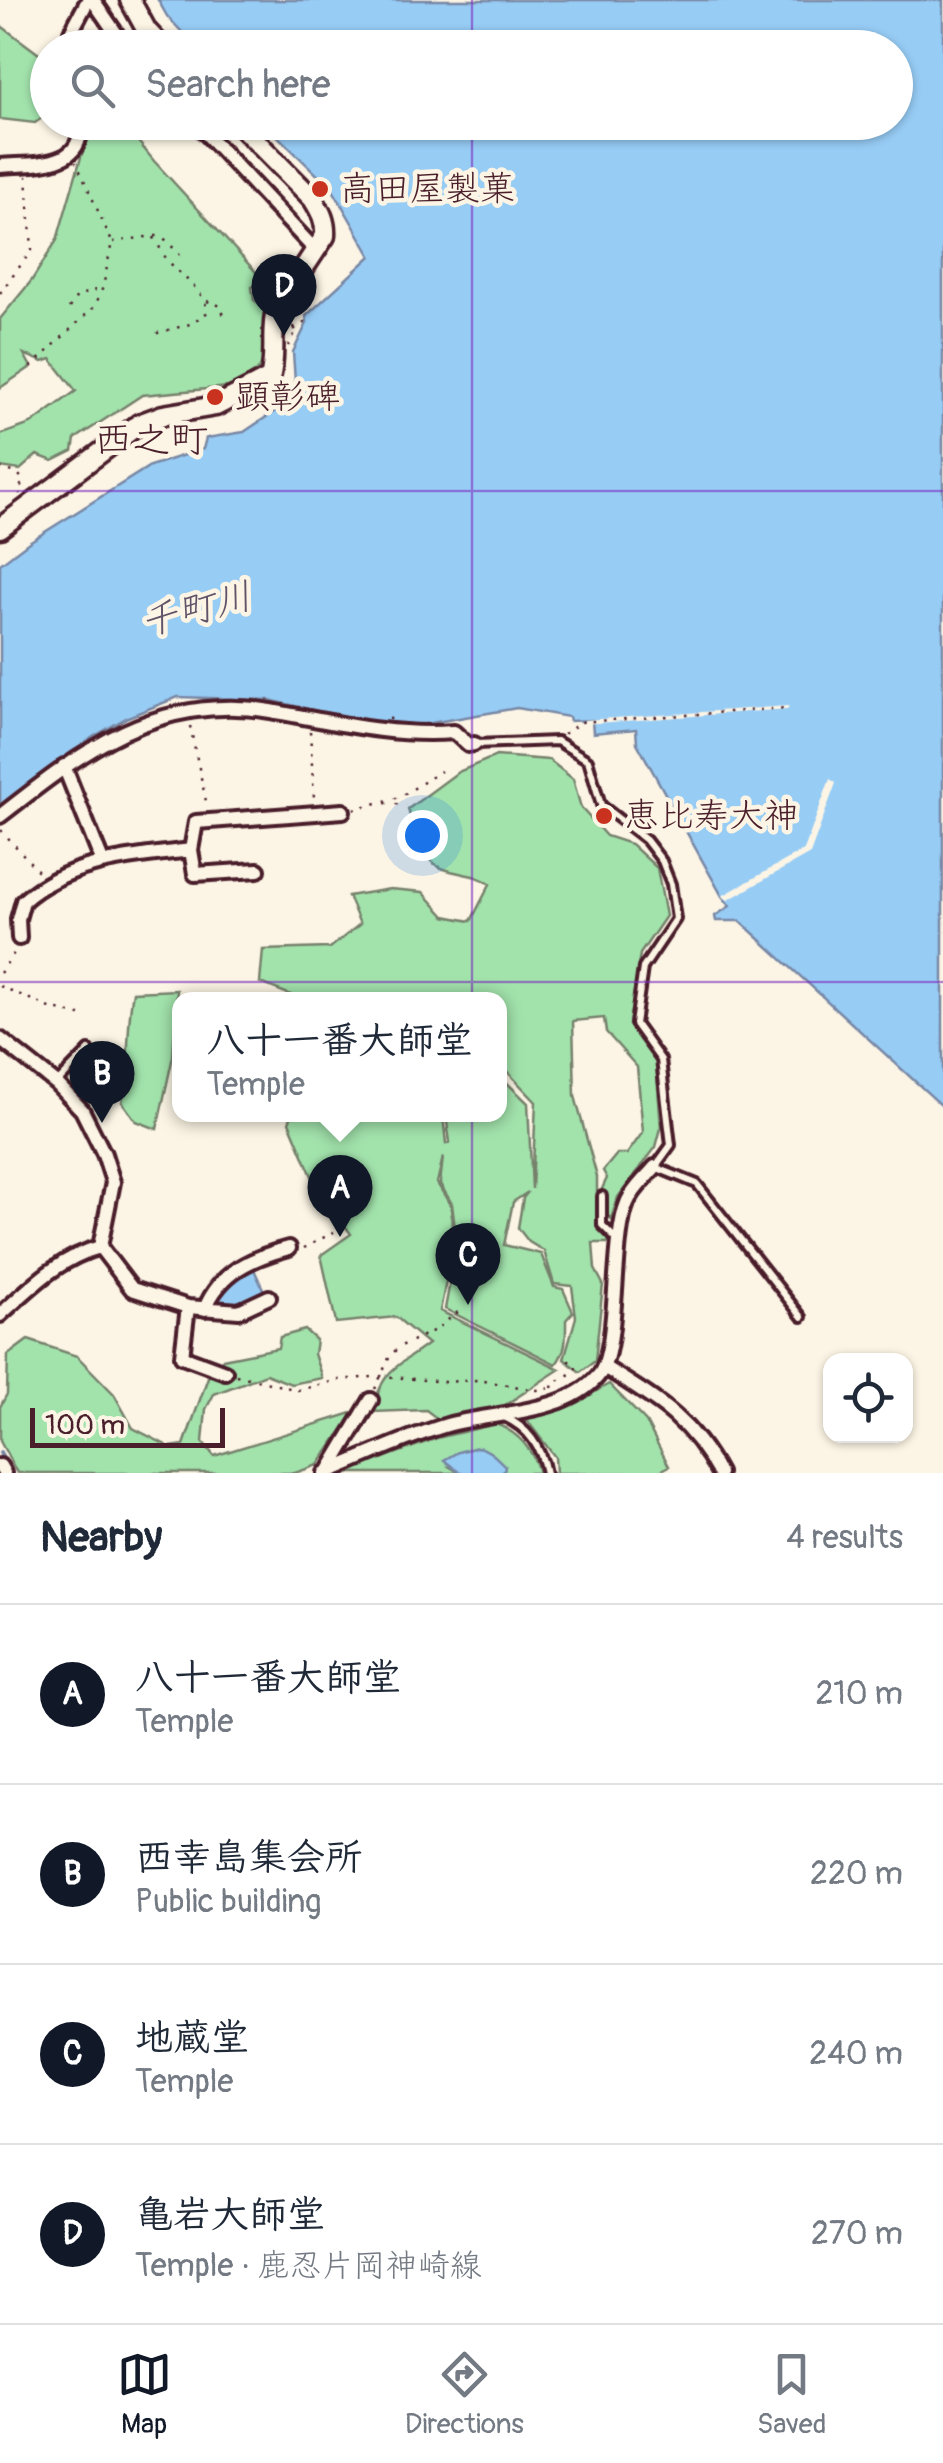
<!DOCTYPE html>
<html lang="en">
<head>
<meta charset="utf-8">
<style>
  body { margin:0; font-family:Pangolin,"Klee One",sans-serif; background:#f6f6f7; color:#1f2937 }
  .controls { position:absolute; right:30px; bottom:30px; display:grid; overflow:hidden; border-radius:20px; box-shadow:0 2px 8px #0004 }
  .controls button { width:90px; height:90px; display:grid; place-items:center; padding:0; border:0; border-bottom:2px solid #e0e1e3; background:#fff; color:#1f2937; font:50px sans-serif }
  .scale { position:absolute; left:30px; bottom:25px; width:195px; box-sizing:border-box; padding-left:10px; border:5px solid #4a1f2b; border-top:0; font-size:28px; line-height:35px; white-space:nowrap; color:#4a1f2b; -webkit-text-stroke:8px #fcf5e5; paint-order:stroke }
  .you { position:absolute; left:422px; top:835px; width:35px; height:35px; margin:-25px; border:8px solid #fff; border-radius:50%; background:#1a73e8; box-shadow:0 0 0 15px #1a73e833 }
  .badge { display:grid; place-items:center; width:65px; height:65px; border-radius:50%; background:#111827; color:#fff; font-size:32px; font-weight:700 }
  .pin { position:absolute; translate:-50% -82px; filter:drop-shadow(0 2px 5px #0008) }
  .pin::after { content:''; position:absolute; top:52px; width:35px; height:30px; background:inherit; clip-path:polygon(0 0,100% 0,50% 100%) }
  .popup { position:absolute; left:172px; top:992px; width:335px; height:130px; box-sizing:border-box; display:grid; place-content:center; border-radius:20px; background:#fff; filter:drop-shadow(0 2px 8px #0005); font-size:32px; white-space:nowrap; color:#747a83 }
  .popup b { font-size:38px; color:#1f2937 }
  .popup::after { content:''; position:absolute; left:50%; top:100%; margin-left:-20px; border:20px solid transparent; border-top-color:#fff }
  .list { margin:0; padding:0; list-style:none }
  h2 { display:flex; justify-content:space-between; align-items:center; height:130px; margin:0; padding:0 40px; font-size:42px }
  h2 small { font-size:32px; font-weight:400; color:#747a83 }
  .list li { display:grid; grid-template-columns:65px 1fr auto; gap:30px; align-items:center; box-sizing:border-box; height:180px; padding:0 40px; border-top:2px solid #e0e1e3 }
  .list b { display:block; font-size:38px; white-space:nowrap }
  .list p { margin:0; font-size:32px; white-space:nowrap; color:#747a83 }
  .list em { font-size:32px; font-style:normal; color:#747a83 }
  .icon { flex:none; width:55px; height:55px; fill:none; stroke:currentColor; stroke-width:2; stroke-linecap:round; stroke-linejoin:round }
  .map { position:relative; flex:none; width:943px; height:1473px; overflow:hidden }
  .search { position:absolute; background:#fff; box-shadow:0 2px 8px #0004; left:30px; right:30px; top:30px; height:110px; display:flex; align-items:center; gap:25px; box-sizing:border-box; padding:0 35px; border-radius:55px; color:#747a83; font-size:38px }
  .sheet { height:850px; background:#fff }
  nav { display:flex; justify-content:space-around; align-items:center; box-sizing:border-box; height:140px; border-top:2px solid #e0e1e3; background:#fff; font-size:28px; color:#747a83 }
  nav a { display:grid; justify-items:center; gap:5px }
  nav .on { color:#111827 }
  .map>svg:first-child { display:block }
  .green { fill:#a2e3ac; stroke:#76816c; stroke-width:2.5 }
  .water { fill:#97ccf5; stroke:#7887a4; stroke-width:2.5 }
  .pier { fill:#fcf5e5 }
  .lines { fill:none; stroke-linecap:round; stroke-linejoin:round }
  .stream { stroke:#7887a4; stroke-width:4 }
  .service-casing { stroke:#4a1f2b; stroke-width:14 }
  .minor-casing { stroke:#4a1f2b; stroke-width:20 }
  .secondary-casing { stroke:#4a1f2b; stroke-width:25 }
  .path { stroke:#4a1f2b; stroke-width:2.5; stroke-dasharray:2.5 8; stroke-linecap:butt }
  .service { stroke:#fcf5e5; stroke-width:6 }
  .minor { stroke:#fcf5e5; stroke-width:12 }
  .secondary { stroke:#fcf5e5; stroke-width:18 }
  .grid { fill:none; stroke:#7b2cbf; stroke-width:2.5; stroke-opacity:0.55 }
  .poi-dot { fill:#c8321e; stroke:#fcf5e5; stroke-width:4 }
  .labels { text-anchor:middle; dominant-baseline:central; stroke-width:9; stroke-linejoin:round; paint-order:stroke }
  .poi-label { font-size:35px; fill:#4a1f2b; stroke:#fcf5e5; text-anchor:start }
  .neighbourhood-label { font-size:38px; fill:#4a1f2b; stroke:#fcf5e5 }
  .water-label { font-size:38px; font-style:italic; fill:#615368; stroke:#fcf5e5 }
</style>
</head>
<body>
<div class="map">
<svg width="943" height="1473" viewBox="0 0 943 1473">
  <rect width="100%" height="100%" fill="#fcf5e5"/>
  <filter id="ink" filterUnits="userSpaceOnUse"><feTurbulence type="fractalNoise" baseFrequency=".01" numOctaves="2"/><feDisplacementMap in="SourceGraphic" scale="20" xChannelSelector="R" yChannelSelector="G"/><feConvolveMatrix kernelMatrix="1 2 1 2 8 2 1 2 1" color-interpolation-filters="sRGB"/></filter>
  <g filter="url(#ink)">
    <!-- green -->
    <path class="green" d="M0 25 47 60V114L35 123 0 119Z
      M92 123H123L154 161 265 282 252 287 254 300 266 308 268 347 262 366 251 376 229 387 142 395 75 439 73 451 53 461 37 455 20 470 0 467V435L31 424 76 391 51 359 43 362 24 354 31 367 0 388V319L32 280 57 240 88 133 86 126Z
      M496 756 549 760 573 779 581 808 606 836 631 844 657 868 666 916 640 954 629 1025 656 1061 661 1128 656 1147 618 1197 611 1219 607 1215 602 1189 607 1178 603 1171 617 1154H627L643 1132 637 1067 606 1032 604 1018 573 1021 575 1096 597 1177V1228L609 1236 608 1243H593L595 1269 603 1284 595 1361 580 1372 564 1359 576 1317 572 1286 554 1284 544 1251 529 1242 518 1228 523 1198 528 1192 513 1202 504 1245 541 1254 554 1287 563 1289 573 1312 566 1320C566 1337 567 1350 556 1364L445 1309 457 1244 452 1204 440 1184 443 1157 437 1183 451 1206 453 1246 440 1311 560 1369 499 1409 439 1420 426 1410 373 1412C382 1368 395 1369 428 1344L396 1317 336 1323 321 1255 351 1234 317 1188 289 1122 292 1115H443L446 1144 450 1142 446 1115 500 1114V1076L528 1103 532 1189 536 1102 500 1064V1000L301 999 260 983 263 950 330 948 360 924 348 896 390 889 423 892 445 916 471 921 490 884C474 873 461 875 444 869 420 861 414 831 408 809L458 772Z
      M177 990 173 1056 157 1129 136 1121 122 1102C130 1066 126 1028 133 992Z
      M305 1330 316 1340 314 1354 322 1378 291 1384 266 1374 214 1394 206 1409 203 1442 214 1456 355 1412 318 1465 295 1473H17L0 1441V1407L7 1394 8 1355 28 1340 77 1356 114 1394 133 1428 170 1447 184 1445 208 1377 223 1359 278 1348 280 1337Z
      M609 1384 646 1422 669 1466 657 1473H556L555 1457 526 1419 564 1409Z
      M496 1424C519 1433 533 1449 539 1473H503L505 1466 450 1467 460 1473H343L437 1438Z"/>
    <!-- water -->
    <path class="water" d="M158 0H943V1107L740 921H716L715 916 730 906 722 896 637 743 636 729 593 733 592 720 570 721 569 717 517 708 396 729 269 700 178 697 128 717 93 737 0 809V564L29 542 150 466 203 449 206 438 244 432 296 397 293 352 307 323 306 316 371 256 333 190 264 123 896 122V48L196 47 167 16Z
      M252 1265 264 1291 236 1305 213 1306 219 1292Z
      M477 1447C489 1449 496 1457 505 1466L503 1473H460L444 1460 458 1452Z"/>
    <!-- pier -->
    <path class="pier" d="M788 706 789 709 584 724V720Z
      M830 779 836 783 810 854 728 900 722 896 804 850Z"/>
    <g class="lines">
      <!-- stream -->
      <path class="stream" d="M0 1453 11 1473"/>
      <defs>
        <path id="service" d="M476 744 557 741 588 760 601 805 646 840 662 861 671 884 676 919 643 968 635 1024 661 1060 671 1145 655 1167 697 1184 802 1317
          M57 1083 89 1050
          M602 1196V1225L618 1241
          M504 1417C529 1428 541 1447 546 1473"/>
        <path id="minor" d="M93 0 126 48
          M70 48 71 32 88 0
          M195 122 316 251
          M0 166C34 163 85 169 80 122
          M64 766 102 861
          M0 816C84 750 157 693 271 711 333 722 391 737 454 732L468 745 474 744
          M258 870 195 874 191 850 196 822 343 811
          M19 938 18 919 23 901C69 860 133 857 191 850
          M0 1039 57 1084 82 1110 104 1154 113 1182 100 1247C59 1258 31 1287 0 1315
          M100 1247 132 1289 188 1307 239 1311 269 1297
          M188 1307 182 1356 225 1372
          M205 1309C220 1272 251 1258 289 1248
          M604 1367C656 1400 689 1417 719 1473
          M0 1466 4 1473
          M328 1472 371 1400
          M325 1473C365 1457 406 1437 447 1425 492 1412 565 1415 598 1376 620 1352 611 1241 627 1203 632 1190 646 1178 655 1167"/>
        <path id="secondary" d="M130 0 147 31 163 48
          M0 528 139 424 163 415 216 406 270 378C277 355 270 333 276 310L325 236C326 221 321 212 313 199L237 122"/>
      </defs>
      <!-- service casing -->
      <use href="#service" class="service-casing"/>
      <!-- minor casing -->
      <use href="#minor" class="minor-casing"/>
      <!-- secondary casing -->
      <use href="#secondary" class="secondary-casing"/>
      <!-- path -->
      <path class="path" d="M155 236H162L180 255
        M113 242 153 236C159 245 164 258 172 265 186 281 203 289 208 312L190 324 154 334
        M0 293 32 250 27 176
        M207 301 221 306 224 316
        M69 308 77 296 102 288
        M289 319 298 334
        M288 346 294 335 292 328 309 321
        M31 367 95 306 103 287 112 242 76 162
        M0 468 19 474 23 483 18 489 20 494
        M390 720 391 710
        M190 726 207 806
        M310 731 314 798
        M564 734 581 722 788 708
        M385 803 406 805
        M354 809 400 797 441 771
        M1 830 39 872
        M0 973 17 949
        M0 986 50 1008 80 1015
        M304 1248 336 1231
        M236 1375 298 1390 339 1380 382 1376 444 1382 478 1380 537 1390 552 1388
        M552 1388 553 1384 575 1371 576 1366 562 1356
        M375 1389 390 1356 399 1347 435 1330 463 1308"/>
      <!-- service -->
      <use href="#service" class="service"/>
      <!-- minor -->
      <use href="#minor" class="minor"/>
      <!-- secondary -->
      <use href="#secondary" class="secondary"/>
    </g>
  </g>
  <!-- grid -->
  <path class="grid" d="M472 0V48M472 122V1473M0 491H943M0 982H943"/>
  <!-- markers -->
  <g class="poi-dot">
    <circle cx="320" cy="189" r="10"/>
    <circle cx="215" cy="397" r="10"/>
    <circle cx="604" cy="816" r="10"/>
  </g>
  <g class="labels">
    <!-- poi labels -->
    <g class="poi-label">
      <text x="340" y="189">高田屋製菓</text>
      <text x="235" y="397">顕彰碑</text>
      <text x="624" y="816">恵比寿大神</text>
    </g>
    <!-- neighbourhood labels -->
    <g class="neighbourhood-label">
      <text x="151" y="440">西之町</text>
    </g>
    <!-- water labels -->
    <g class="water-label">
      <text transform="translate(196 610) rotate(-15)">千町川</text>
    </g>
  </g>
</svg>
<div class="controls">
<button><svg class="icon" aria-label="locate" viewBox="0 0 24 24"><circle cx="12" cy="12" r="6"/><path d="M12 2v4M12 18v4M2 12h4M18 12h4"/></svg></button>
</div>
<div class="scale">100 m</div>
<div class="you"></div>
<div class="pin badge" style="left:340px;top:1237px">A</div>
<div class="popup"><b>八十一番大師堂</b>Temple</div>
<div class="pin badge" style="left:102px;top:1123px">B</div>
<div class="pin badge" style="left:468px;top:1305px">C</div>
<div class="pin badge" style="left:284px;top:336px">D</div>
<div class="search"><svg class="icon" aria-label="search" viewBox="0 0 24 24"><circle cx="10" cy="10" r="6"/><path d="M15 15l6 6"/></svg>Search here</div>
</div>
<section class="sheet">
<h2>Nearby<small>4 results</small></h2>
<ul class="list">
<li><span class="badge">A</span><div><b>八十一番大師堂</b><p>Temple</p></div><em>210 m</em></li>
<li><span class="badge">B</span><div><b>西幸島集会所</b><p>Public building</p></div><em>220 m</em></li>
<li><span class="badge">C</span><div><b>地蔵堂</b><p>Temple</p></div><em>240 m</em></li>
<li><span class="badge">D</span><div><b>亀岩大師堂</b><p>Temple · 鹿忍片岡神崎線</p></div><em>270 m</em></li>
</ul>
</section>
<nav>
<a class="on"><svg class="icon" aria-label="map" viewBox="0 0 24 24"><path d="M3 6l6-2 6 2 6-2v14l-6 2-6-2-6 2zM9 4v14M15 6v14"/></svg>Map</a>
<a><svg class="icon" aria-label="directions" viewBox="0 0 24 24"><path d="M12 3l9 9-9 9-9-9zM9 14v-3h6M13 9l2 2-2 2"/></svg>Directions</a>
<a><svg class="icon" aria-label="saved" viewBox="0 0 24 24"><path d="M7 4h10v16l-5-4-5 4z"/></svg>Saved</a>
</nav>
</body>
</html>
